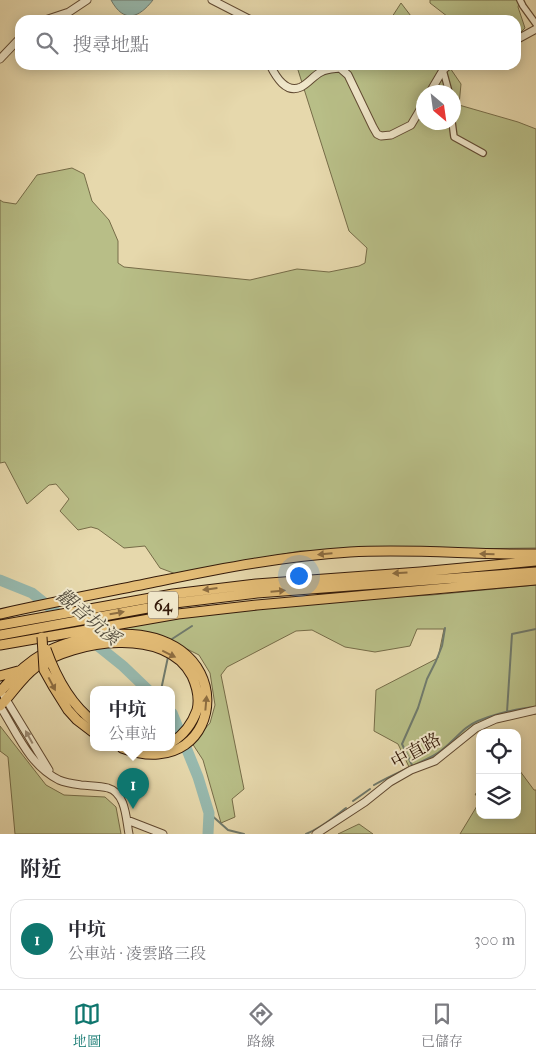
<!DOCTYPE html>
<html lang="zh-TW">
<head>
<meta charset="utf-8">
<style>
  body { margin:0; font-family:"IM FELL French Canon","Noto Serif TC",serif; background:#f2f2f3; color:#2b2b33 }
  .controls { position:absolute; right:15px; bottom:15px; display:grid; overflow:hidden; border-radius:10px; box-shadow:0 2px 12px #0003 }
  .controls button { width:45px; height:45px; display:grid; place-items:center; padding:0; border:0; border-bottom:1px solid #e1e1e2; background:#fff; color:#2b2b33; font:25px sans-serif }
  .compass { position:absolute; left:416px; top:85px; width:45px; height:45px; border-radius:50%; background:#fff; box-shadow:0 2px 12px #0003; rotate:151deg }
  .you { position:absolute; left:298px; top:575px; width:18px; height:18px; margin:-12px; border:4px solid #fff; border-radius:50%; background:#1a73e8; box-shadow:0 0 0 8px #1a73e833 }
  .badge { display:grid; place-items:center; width:32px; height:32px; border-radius:50%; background:#0f766e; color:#fff; font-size:16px; font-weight:700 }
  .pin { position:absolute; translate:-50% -41px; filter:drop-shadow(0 1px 2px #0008) }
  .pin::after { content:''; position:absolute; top:26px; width:18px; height:15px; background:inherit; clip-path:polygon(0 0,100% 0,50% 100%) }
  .popup { position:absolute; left:90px; top:686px; width:85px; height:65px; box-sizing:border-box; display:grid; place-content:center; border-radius:10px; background:#fff; filter:drop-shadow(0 1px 4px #0005); font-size:16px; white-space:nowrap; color:#7c7c81 }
  .popup b { font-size:19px; color:#2b2b33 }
  .popup::after { content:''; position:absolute; left:50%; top:100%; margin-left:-10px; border:10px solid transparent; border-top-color:#fff }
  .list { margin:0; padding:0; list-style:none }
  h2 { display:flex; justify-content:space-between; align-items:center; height:65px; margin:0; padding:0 20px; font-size:21px }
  h2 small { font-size:16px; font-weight:400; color:#7c7c81 }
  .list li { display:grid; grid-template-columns:32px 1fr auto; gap:15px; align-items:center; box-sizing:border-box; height:80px; margin:0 10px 10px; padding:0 10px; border:1px solid #e1e1e2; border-radius:15px }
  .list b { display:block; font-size:19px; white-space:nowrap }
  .list p { margin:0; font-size:16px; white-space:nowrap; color:#7c7c81 }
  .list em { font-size:16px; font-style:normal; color:#7c7c81 }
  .icon { flex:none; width:28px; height:28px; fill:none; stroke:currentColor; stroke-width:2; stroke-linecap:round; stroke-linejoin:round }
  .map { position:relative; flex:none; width:536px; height:834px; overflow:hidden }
  .search { position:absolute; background:#fff; box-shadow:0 2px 12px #0003; left:15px; right:15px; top:15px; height:55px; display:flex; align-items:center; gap:12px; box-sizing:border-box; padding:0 18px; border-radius:15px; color:#7c7c81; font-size:19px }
  .sheet { height:155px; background:#fff }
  nav { display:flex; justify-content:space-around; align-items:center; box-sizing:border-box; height:70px; border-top:1px solid #e1e1e2; background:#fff; font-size:14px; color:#7c7c81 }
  nav a { display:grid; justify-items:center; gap:2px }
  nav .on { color:#0f766e }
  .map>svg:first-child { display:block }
  .green { fill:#b8be87; stroke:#766c48; fill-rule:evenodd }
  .water { fill:#97b9ae; stroke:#707a6c }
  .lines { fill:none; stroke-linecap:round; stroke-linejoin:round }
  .stream { stroke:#707a6c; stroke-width:2 }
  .river { stroke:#97b9ae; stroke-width:11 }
  .minor-casing { stroke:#614a32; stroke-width:8 }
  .tertiary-casing { stroke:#614a32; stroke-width:9 }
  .trunk-casing { stroke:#351b0a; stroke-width:11 }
  .minor { stroke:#efe6c9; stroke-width:5.5 }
  .tertiary { stroke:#efe6c9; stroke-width:7 }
  .trunk { stroke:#e3bc76; stroke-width:9 }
  .trunk-bridge-casing { stroke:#351b0a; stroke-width:11; stroke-linecap:butt }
  .trunk-bridge { stroke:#e3bc76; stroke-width:9 }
  .oneway { fill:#8c6c40 }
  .oneway2 { fill:#9b8b73 }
  .labels { text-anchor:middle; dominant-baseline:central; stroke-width:4; stroke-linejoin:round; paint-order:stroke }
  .shield { fill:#efe6c9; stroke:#6d5843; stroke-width:1 }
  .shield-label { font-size:16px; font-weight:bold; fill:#351b0a }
  .street-label { font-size:18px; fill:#351b0a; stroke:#efe6c9 }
  .water-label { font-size:19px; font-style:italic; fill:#524a3b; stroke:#efe6c9 }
</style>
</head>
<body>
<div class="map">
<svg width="536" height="834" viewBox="0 0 536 834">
  <rect width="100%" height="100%" fill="#e6d8ac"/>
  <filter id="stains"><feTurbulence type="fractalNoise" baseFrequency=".004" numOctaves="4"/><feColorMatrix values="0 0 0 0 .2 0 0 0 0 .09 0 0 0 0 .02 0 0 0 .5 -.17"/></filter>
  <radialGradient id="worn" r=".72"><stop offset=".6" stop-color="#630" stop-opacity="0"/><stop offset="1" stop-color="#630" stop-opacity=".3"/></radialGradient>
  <!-- green -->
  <path class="green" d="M430 0H520L518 7 525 28 516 37V20H452L430 3Z
    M401 3 414 20H390Z
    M301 65H448L461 84 459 105 518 122 536 129V548L300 551 176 574 160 568 145 546 124 548 98 529 91 527 78 530 60 511 69 499 56 484 49 485 27 504 5 462 0 463V200L3 202 16 204 37 175 72 168 84 174 92 201 109 220 118 241V263L124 267 250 280 297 269 329 272 359 266 365 263 367 248 349 231 298 70ZM424 92H454V122H424Z
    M536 585V714L504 719 474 732 446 756 411 771 398 744 374 731 376 690 438 658 444 629H417L410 646 375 652 345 647 312 630 296 631 227 667 221 675 244 789 232 799 235 817 221 823 203 760 192 743 210 723 215 705 210 673 199 655 167 639 123 628 122 623 310 602 432 595Z
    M0 726 46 785 64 795 105 797 116 807 121 834H15L8 757 0 751Z
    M517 767 534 790H536V834H460L480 801 475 794 480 792V815H517Z
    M359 824 373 834H338Z"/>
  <!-- water -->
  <path class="water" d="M111 0H153C139 18 124 24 111 0Z"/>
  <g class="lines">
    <!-- stream -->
    <path class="stream" d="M171 643 172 639 192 626
      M161 690 168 657
      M507 712 512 634 536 629
      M412 765 402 744 418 708 427 679 436 661 442 646 445 628
      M374 785C393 774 414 766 433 756 446 749 455 737 466 728 479 717 518 708 536 707
      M353 801 370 789
      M209 813 228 830 244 834
      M306 834C321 828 333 818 346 808"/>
    <!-- river -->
    <path class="river" d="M0 580 32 593 123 666 148 690
      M172 713 198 777 209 813 208 834"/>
    <defs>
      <path id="minor" d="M520 0 523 6 536 24
        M443 70 449 92
        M452 122 454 137 483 153"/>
      <path id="tertiary" d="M212 0 251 20
        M45 20 69 12 87 0
        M516 40 536 29
        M0 59 20 38
        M270 65C276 77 286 94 301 87 309 83 313 76 321 72 327 69 333 69 340 68L348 75 373 127 377 134 381 136 391 135 411 125 424 103
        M430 92 443 70 449 65
        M4 696 49 770
        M0 706C17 733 29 765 59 780 66 783 74 784 81 785 90 786 100 786 108 788 126 793 126 819 129 834
        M127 820 163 834
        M316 834 365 802 390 782 411 770 435 761 476 728 496 719 536 710"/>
      <path id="trunk" d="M0 614C53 602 106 592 160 581 223 568 286 556 350 552 412 548 474 555 536 554
        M0 625 173 594 256 584 420 572 536 561
        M0 635 175 603 257 593 536 572
        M0 645 178 614 257 605 536 580
        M0 676 18 671
        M0 692C29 657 54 643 99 636 248 615 230 789 122 748
        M0 706C13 693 21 678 36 667 75 640 166 626 192 676 197 687 200 698 197 710 192 724 185 734 172 742"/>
    </defs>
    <!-- minor casing -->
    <use href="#minor" class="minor-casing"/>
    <!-- tertiary casing -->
    <use href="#tertiary" class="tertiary-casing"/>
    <!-- trunk casing -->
    <use href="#trunk" class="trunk-casing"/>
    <!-- minor -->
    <use href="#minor" class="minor"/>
    <!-- tertiary -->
    <use href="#tertiary" class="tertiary"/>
    <!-- trunk -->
    <use href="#trunk" class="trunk"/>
    <defs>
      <path id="trunk-bridge" d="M42 637 44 670 53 686 68 710 77 720 94 733
        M46 649C56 677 70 704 94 722"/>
    </defs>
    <!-- trunk-bridge casing -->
    <use href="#trunk-bridge" class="trunk-bridge-casing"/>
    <!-- trunk-bridge -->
    <use href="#trunk-bridge" class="trunk-bridge"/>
  </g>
  <!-- one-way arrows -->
  <defs><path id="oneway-solid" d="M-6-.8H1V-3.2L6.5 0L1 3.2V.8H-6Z" transform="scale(1.25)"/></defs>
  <g class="oneway">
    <use href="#oneway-solid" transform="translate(325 554) rotate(175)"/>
    <use href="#oneway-solid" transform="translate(487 554) rotate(-179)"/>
    <use href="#oneway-solid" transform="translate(400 573) rotate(176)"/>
    <use href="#oneway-solid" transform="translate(210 589) rotate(173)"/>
    <use href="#oneway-solid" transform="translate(278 591) rotate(-5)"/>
    <use href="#oneway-solid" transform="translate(117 613) rotate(-10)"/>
    <use href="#oneway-solid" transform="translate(169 654) rotate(26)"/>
    <use href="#oneway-solid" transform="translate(52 684) rotate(62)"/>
    <use href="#oneway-solid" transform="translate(206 703) rotate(-85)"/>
  </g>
  <use class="oneway2" href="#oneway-solid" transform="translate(29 737) rotate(-119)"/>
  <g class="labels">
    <!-- shield labels -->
    <rect class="shield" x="148" y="591.5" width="30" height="27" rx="4"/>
    <g class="shield-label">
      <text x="163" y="605">64</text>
    </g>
    <!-- street labels -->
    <g class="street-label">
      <text transform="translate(416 751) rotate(-29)">中直路</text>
    </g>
    <!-- water labels -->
    <g class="water-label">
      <text transform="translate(88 617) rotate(40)">觀音坑溪</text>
    </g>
  </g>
  <rect width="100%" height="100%" filter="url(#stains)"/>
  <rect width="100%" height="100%" fill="url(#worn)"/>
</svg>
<div class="controls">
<button><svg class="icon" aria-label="locate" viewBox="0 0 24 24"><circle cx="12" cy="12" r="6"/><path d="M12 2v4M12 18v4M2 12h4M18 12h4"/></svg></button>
<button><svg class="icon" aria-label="layers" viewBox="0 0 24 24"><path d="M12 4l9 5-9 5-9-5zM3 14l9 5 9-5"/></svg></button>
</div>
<svg class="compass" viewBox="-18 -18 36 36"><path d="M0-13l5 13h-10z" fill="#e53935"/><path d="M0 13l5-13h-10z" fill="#7c7c81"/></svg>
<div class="you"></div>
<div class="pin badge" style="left:133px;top:809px">1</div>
<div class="popup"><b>中坑</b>公車站</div>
<div class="search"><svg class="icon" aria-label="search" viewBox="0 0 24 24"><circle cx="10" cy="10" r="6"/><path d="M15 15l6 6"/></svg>搜尋地點</div>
</div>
<section class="sheet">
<h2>附近<small></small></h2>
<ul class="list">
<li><span class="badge">1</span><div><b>中坑</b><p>公車站 · 凌雲路三段</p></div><em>300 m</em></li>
</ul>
</section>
<nav>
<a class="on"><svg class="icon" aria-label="map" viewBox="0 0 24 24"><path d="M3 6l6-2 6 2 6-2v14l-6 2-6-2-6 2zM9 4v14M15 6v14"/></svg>地圖</a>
<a><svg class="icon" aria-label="directions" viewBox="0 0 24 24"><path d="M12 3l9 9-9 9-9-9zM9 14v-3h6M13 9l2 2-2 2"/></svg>路線</a>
<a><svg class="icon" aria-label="saved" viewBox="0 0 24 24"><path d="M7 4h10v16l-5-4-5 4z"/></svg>已儲存</a>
</nav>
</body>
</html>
